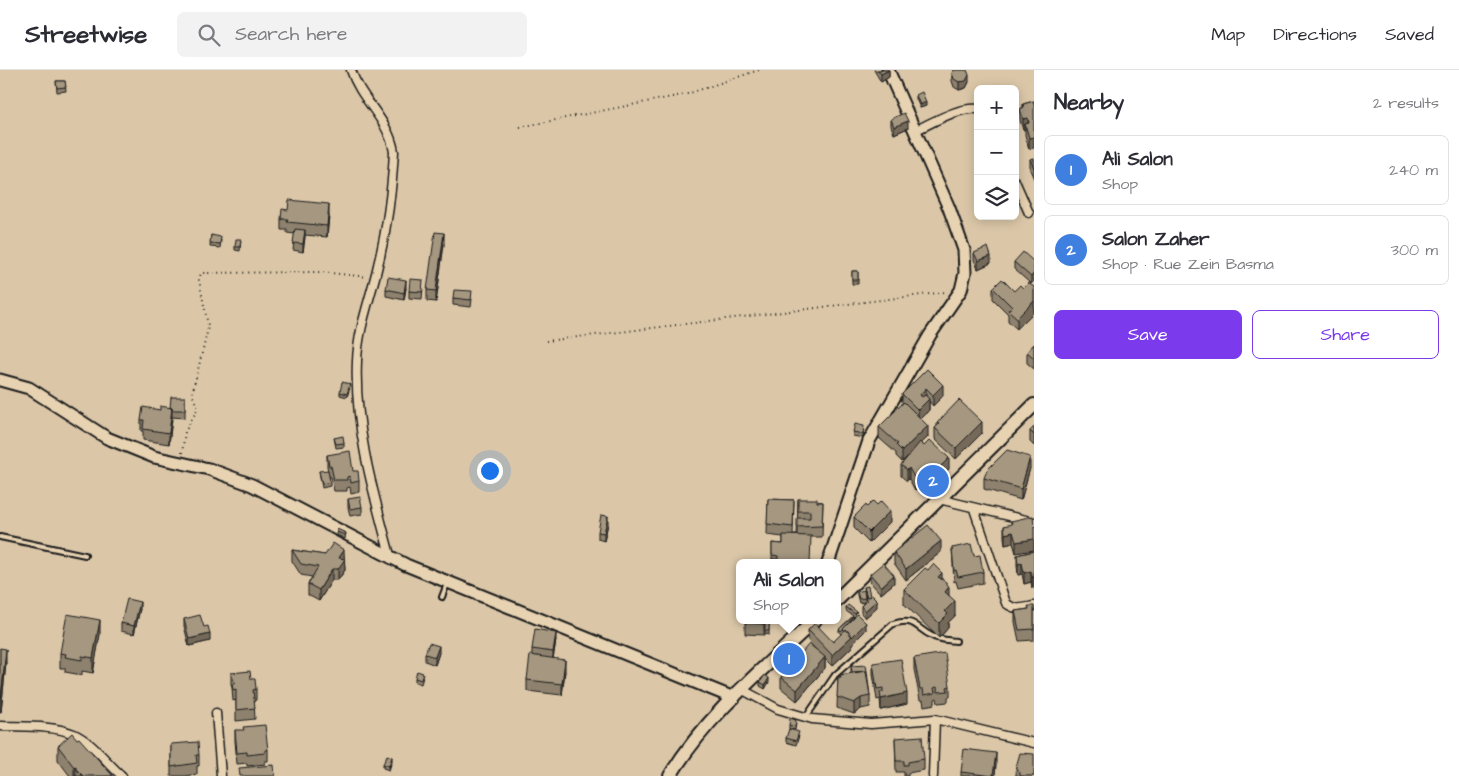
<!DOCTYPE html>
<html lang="en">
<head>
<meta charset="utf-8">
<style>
  body { margin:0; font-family:"Architects Daughter",sans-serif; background:#f2f2f3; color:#2b2b33 }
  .controls { position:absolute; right:15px; top:15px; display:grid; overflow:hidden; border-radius:8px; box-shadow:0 2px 12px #0003 }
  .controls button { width:45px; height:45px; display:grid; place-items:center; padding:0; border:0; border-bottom:1px solid #e1e1e2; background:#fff; color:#2b2b33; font:25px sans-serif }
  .you { position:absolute; left:489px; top:400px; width:18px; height:18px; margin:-12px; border:4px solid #fff; border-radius:50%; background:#1a73e8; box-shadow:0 0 0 8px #1a73e833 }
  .badge { display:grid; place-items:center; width:32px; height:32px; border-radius:50%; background:#7c3aed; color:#fff; font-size:16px; font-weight:700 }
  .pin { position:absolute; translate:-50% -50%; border:2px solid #fff; box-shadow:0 1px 5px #0006 }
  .popup { position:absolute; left:736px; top:489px; width:105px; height:65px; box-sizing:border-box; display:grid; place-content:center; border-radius:8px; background:#fff; filter:drop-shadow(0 1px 4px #0005); font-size:16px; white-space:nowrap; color:#7c7c81 }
  .popup b { font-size:19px; color:#2b2b33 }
  .popup::after { content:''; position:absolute; left:50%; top:100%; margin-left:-10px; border:10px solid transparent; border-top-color:#fff }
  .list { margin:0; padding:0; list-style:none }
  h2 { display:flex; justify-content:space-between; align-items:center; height:65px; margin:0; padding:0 20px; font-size:21px }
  h2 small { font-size:16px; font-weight:400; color:#7c7c81 }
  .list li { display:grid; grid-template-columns:32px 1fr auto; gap:15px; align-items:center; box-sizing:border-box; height:70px; margin:0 10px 10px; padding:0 10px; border:1px solid #e1e1e2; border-radius:8px }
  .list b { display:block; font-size:19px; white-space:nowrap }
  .list p { margin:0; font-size:16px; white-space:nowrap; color:#7c7c81 }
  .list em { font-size:16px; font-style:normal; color:#7c7c81 }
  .actions { display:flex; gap:10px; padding:15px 20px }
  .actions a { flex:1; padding:11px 0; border:1px solid #7c3aed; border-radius:8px; text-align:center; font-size:18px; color:#7c3aed }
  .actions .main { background:#7c3aed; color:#fff }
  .icon { flex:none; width:28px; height:28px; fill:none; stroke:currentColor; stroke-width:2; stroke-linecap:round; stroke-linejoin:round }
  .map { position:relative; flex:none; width:1034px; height:706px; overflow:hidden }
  header { display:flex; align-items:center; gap:30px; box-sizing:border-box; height:70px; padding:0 25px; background:#fff; border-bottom:1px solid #e1e1e2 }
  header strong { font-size:24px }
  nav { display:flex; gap:28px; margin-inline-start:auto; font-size:18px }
  .search { width:350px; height:45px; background:#f2f2f3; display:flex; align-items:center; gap:12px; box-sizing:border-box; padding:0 18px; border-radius:8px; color:#7c7c81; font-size:19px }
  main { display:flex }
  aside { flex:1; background:#fff }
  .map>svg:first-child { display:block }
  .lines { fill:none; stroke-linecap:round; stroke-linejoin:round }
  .lane-casing { stroke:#1c1c1c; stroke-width:8 }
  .street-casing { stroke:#1c1c1c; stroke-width:11 }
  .secondary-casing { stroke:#1c1c1c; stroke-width:15 }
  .primary-casing { stroke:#1c1c1c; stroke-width:16 }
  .path { stroke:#1c1c1c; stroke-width:2; stroke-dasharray:1 4; stroke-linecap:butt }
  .lane { stroke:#e7d2b1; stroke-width:4 }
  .street { stroke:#e7d2b1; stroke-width:8 }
  .secondary { stroke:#e7d2b1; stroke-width:11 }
  .primary { stroke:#e7d2b1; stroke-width:12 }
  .wall { fill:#8e826e; stroke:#1c1c1c }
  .shaded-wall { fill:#746a5a; stroke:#1c1c1c }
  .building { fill:#a59780; stroke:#1c1c1c }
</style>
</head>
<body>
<header>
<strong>Streetwise</strong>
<div class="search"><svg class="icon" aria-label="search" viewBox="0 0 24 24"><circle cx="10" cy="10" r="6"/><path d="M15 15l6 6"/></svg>Search here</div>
<nav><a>Map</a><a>Directions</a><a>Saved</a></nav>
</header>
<main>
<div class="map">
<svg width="1034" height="706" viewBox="0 0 1034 706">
  <rect width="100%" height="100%" fill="#dbc7a8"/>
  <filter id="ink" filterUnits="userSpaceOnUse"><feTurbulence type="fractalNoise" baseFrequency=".02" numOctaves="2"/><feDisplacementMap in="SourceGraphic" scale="10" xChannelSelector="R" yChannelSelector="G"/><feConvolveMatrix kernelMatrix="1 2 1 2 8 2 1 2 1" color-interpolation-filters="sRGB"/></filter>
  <g filter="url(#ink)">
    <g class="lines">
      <defs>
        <path id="lane" d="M0 467 85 485
          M442 527 447 514
          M806 647 835 605 893 554C916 547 915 558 932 566 939 570 948 570 956 571"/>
        <path id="street" d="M351 0C361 31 389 49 394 82 392 119 387 159 378 195 371 227 358 258 357 291 354 358 374 425 391 489
          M916 60C934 52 958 37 978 39
          M1015 111 1029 143
          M939 429 1034 452
          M974 439 1006 533C1015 541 1023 538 1034 536
          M743 620 778 639 812 649 871 654 935 649 1034 673
          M216 643 221 706
          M0 656C23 657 53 655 74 664 92 672 107 693 122 706
          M933 706 935 649"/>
        <path id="secondary" d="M0 310 29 318 107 368 154 387 209 399 252 415 406 495 734 628
          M828 493 869 371 930 265 961 220 965 203 964 180 949 138 888 0"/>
        <path id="primary" d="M838 529 1034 335
          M670 706C706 646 764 598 815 550"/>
      </defs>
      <!-- lane casing -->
      <use href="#lane" class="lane-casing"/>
      <!-- street casing -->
      <use href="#street" class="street-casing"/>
      <!-- secondary casing -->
      <use href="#secondary" class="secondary-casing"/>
      <!-- primary casing -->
      <use href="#primary" class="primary-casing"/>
      <!-- path -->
      <path class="path" d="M520 57 687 24 759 0
        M546 271 946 222
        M182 383 185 362 198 338 192 324 207 263 208 255 199 210 201 203 321 202 368 207"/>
      <!-- lane -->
      <use href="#lane" class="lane"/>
      <!-- street -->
      <use href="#street" class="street"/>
      <!-- secondary -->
      <use href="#secondary" class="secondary"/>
      <!-- primary -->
      <use href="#primary" class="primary"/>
    </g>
    <!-- wall -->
    <path class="wall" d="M874 0H889V7L881 12Z
      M952 3 969 12 966 18 959 20 954 17 952 11Z
      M56 11H65L66 21 57 22Z
      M916 25 926 36 920 38 916 29Z
      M1034 31 1029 79 1025 65V59L1023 60 1020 50V39L1023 37V34Z
      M891 49 908 58 894 64 891 56Z
      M1034 88V109L1030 100V89Z
      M329 145 327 167 305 165 303 182 293 180 295 164 287 163V160H281V149Z
      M211 165 221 170 220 178 210 177Z
      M241 169 240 181 235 180V177Z
      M444 174 436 232 427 231V220Z
      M974 183 991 193 978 199 974 190Z
      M1014 192H1034L1031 214 1014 199Z
      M852 201H858V214H852Z
      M1034 217V242L1017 259 1008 251V244L993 229V218L1014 221 1023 218Z
      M406 218 404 230 386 226V219Z
      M423 218 422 229 409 228V221Z
      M453 228 472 229 471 237 453 235Z
      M1034 274V299L1027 293V282Z
      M927 299 943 326 933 336 929 331V340L921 349 928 367 921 373 949 399 927 421 921 415 915 420 909 409 907 411 901 406V395L910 385 902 392 896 386V383L879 368V357L902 334V324Z
      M350 318 347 327 340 325V322Z
      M185 327V348L172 347 169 374 143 370V361H141V350L160 340 170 338Z
      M937 353 982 363 956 389 935 369V358L937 356Z
      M1034 357V376L1030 372V361Z
      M864 359 863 368 853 366V362Z
      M334 368 344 373V377L336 378Z
      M327 385 353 401 359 411V422L351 424 350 417 347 418V421H334L331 407H329L327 396Z
      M1030 398 1021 430 984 419V408Z
      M319 401 330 412V416L322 418Z
      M348 429 362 437V444L350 446 348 437Z
      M768 429 794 430 793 465H797L798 429 823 432 822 467H811L772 493V473L783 474V467L767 465Z
      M867 437 890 452 869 473 854 458V447Z
      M1011 451 1034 456 1016 483 1013 473 1005 475 1004 467V456L1011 455Z
      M608 454 604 471 598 469V462Z
      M337 462 346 463 345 469 337 465Z
      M952 478 974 486 983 502V513L958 518 956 511 954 512Z
      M292 480 344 488 345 500 338 510H332L319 531 308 525V514L312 507 301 505 292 491Z
      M1034 481 1032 518 1031 512 1024 514 1022 504 1018 505 1017 496V485Z
      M894 482H941L906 510 894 493Z
      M928 500 942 510 949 526 955 546 948 553V558L939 568 904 534V519Z
      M870 504 894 513 881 524 870 512Z
      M864 517 877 537 865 548 861 543V536L864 532 859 533 857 525V522L865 528V532L866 530Z
      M1034 536V570L1019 571 1015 552V541L1028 539Z
      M846 537 857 545 866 560 852 574V577L832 596 825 589V598L797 631 781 618V607L790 597V590L796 589 817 581 808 571V560L833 572 841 564 839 562V559L853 546 846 541Z
      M140 539 134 564 121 561V553Z
      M184 549 204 557 210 571 189 576 184 556Z
      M745 550H774V552H769V565L765 564V552H764V565L745 564Z
      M100 564 93 603 82 601V605L65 602V598H60V583Z
      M556 570 553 589 565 601 562 625 527 621V610L532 586V579Z
      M0 578 6 593 1 642H0Z
      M439 583 435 595 425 591V584Z
      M914 588 950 616V627H948V632L938 633 937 628 935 629V634L924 636 923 630H920L914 599Z
      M873 593 907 634 881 640 880 629 877 630 873 604Z
      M851 596 867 601 870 626V637L861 639 854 644 837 638 838 608H840V605L851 603Z
      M231 603 251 609 256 619V630L254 631 255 649 236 651V630L233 631 232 618 231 614Z
      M423 607 421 614 415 612V608Z
      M760 612H769L765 619 760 616Z
      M796 653 795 660 789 659V655Z
      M235 660 268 680V691H265V694L247 696V693L237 694 235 671Z
      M799 666 796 675 786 672V668Z
      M895 668 924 689V700L908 703V706H904V702H896Z
      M171 674 199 685V696H197V704L185 706H171Z
      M58 676 113 706H70L58 690Z
      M392 691 389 700 383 698V694Z
      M996 694 995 706H961V702Z
      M1016 697 1034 706H1016Z"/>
    <!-- shaded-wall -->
    <path class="shaded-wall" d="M889 0V7L881 12V4Z
      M969 5V12L966 18 959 20V12Z
      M926 32V36L920 38V35Z
      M1028 48V59L1025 54V59L1023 60V49Z
      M908 51V58L894 64V57Z
      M1034 67V78L1029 79V68Z
      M329 134V145L327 167V156Z
      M305 160V168L303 182V174Z
      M444 163V174L436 232V221Z
      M991 186V193L978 199V191Z
      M1034 203V211L1031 214V207Z
      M406 210V218L404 230V223Z
      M1034 231V242L1017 259V248Z
      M943 315V326L933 336V325Z
      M926 318V329L920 336V325Z
      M929 329V340L918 351V340Z
      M172 338V349L169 374V363Z
      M982 352V363L956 389V378Z
      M928 356V367L902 392V381Z
      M1030 387V398L1021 430V419Z
      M949 388V399L927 421V410Z
      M909 398V409L907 411V400Z
      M921 404V415L915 420V409Z
      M890 441V452L869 473V462Z
      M608 446V454L604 471V463Z
      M1013 462V473L1005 475V464Z
      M1034 469V480L1016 483V472Z
      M941 471V482L906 510V499Z
      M344 480 345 500 338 510V499L339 488Z
      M1022 493V504L1018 505V494Z
      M332 499V510L319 531V520Z
      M1031 501V512L1024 514V503Z
      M942 503V518L938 507Z
      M894 505V513L881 524V517Z
      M1032 507H1034V518H1032Z
      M949 517V532L945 522Z
      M877 530V537L865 548V541Z
      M955 531V546L948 553V558L939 568V553L945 541Z
      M140 532V539L134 564V556Z
      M100 550V564L93 603V588Z
      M866 553V560L852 574V577L832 596V585Z
      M556 563V570L553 589V582Z
      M210 564V571L189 576V569Z
      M439 576V583L435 595V587Z
      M6 579V593L1 642V627Z
      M825 587V598L797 631V620Z
      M565 590V601L562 625V614Z
      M769 608V612L765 619V615Z
      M907 623V634L881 640V629Z
      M861 628V639L854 644V633Z
      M996 683V694L995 706H993Z
      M392 687V691L389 700V696Z
      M76 696V706H74V697Z"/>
    <!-- building -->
    <path class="building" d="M878 0H889L881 4Z
      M954 0H967L969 5 966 11 959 12 954 9 952 3Z
      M56 11H65L66 17 57 18Z
      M922 22 926 32 920 35 916 25Z
      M1034 31V67L1029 68 1025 54 1029 53 1028 48 1023 49 1020 39 1024 37 1023 34Z
      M904 43 908 51 894 57 891 49Z
      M1034 88V98L1030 89Z
      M289 130 329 134 327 156 287 152 288 149H281L282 139 288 140Z
      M295 159 305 160 303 174 293 173Z
      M435 162 444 163 436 221 427 220Z
      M211 165 221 167 220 174 210 173Z
      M236 169H241L240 177H235Z
      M988 177 991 186 978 191 974 183Z
      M1023 182 1034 192V203L1031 207 1014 192Z
      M852 201H858V210H852Z
      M388 207 406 210 404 223 386 219Z
      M410 209 423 210 422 222 409 221Z
      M1002 209 1014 221 1020 215 1023 218 1028 213 1034 217V231L1017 248 1008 240 1012 237 993 218Z
      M454 220 472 221 471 230 453 228Z
      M1034 274V288L1027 282Z
      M927 299 943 315 933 325 926 318 920 325 922 327 925 325 929 329 918 340 902 324Z
      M342 312 350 314 347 324 340 322Z
      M171 327H185V340H172V338H170Z
      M959 330 982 352 956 378 935 358 939 354 937 353Z
      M904 332 928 356 902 381 896 375 898 374 879 357Z
      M160 336 172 338 169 363 143 359 144 350H141L143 337 160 340Z
      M855 354 864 356 863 364 853 362Z
      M1034 357V365L1030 361Z
      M343 366 344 373 336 374 334 368Z
      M930 370 949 388 927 410 921 404 915 409 909 398 907 400 901 395 920 372 924 376Z
      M1007 380 1030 387 1021 419 984 408 987 400Z
      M350 381 353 401H358L359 411 351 413 350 406 347 407V410H334L331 396H329L327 385Z
      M328 400 330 412 322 414 319 401Z
      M360 427 362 437 350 439 348 429Z
      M768 429 794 430 793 457 767 454Z
      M798 429H817V432H823L822 456 797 457V448H810V441H798Z
      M873 431 877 435 881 431 890 441 869 462 854 447 866 435 867 437Z
      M601 445 608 446 604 463 598 462Z
      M1033 446 1034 456V469L1016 472 1013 462 1005 464 1004 456 1012 454 1011 451Z
      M928 455 941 471 906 499 894 482Z
      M337 459 346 463 345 465 337 462Z
      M783 465 811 466 810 493H772V489H778V486L772 485V473L783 474Z
      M333 473 344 480 339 488 345 489 338 499H332L319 520 308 514 318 497 301 494 292 480 325 485Z
      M971 474 974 486 980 485 983 502 958 507 956 500 954 501 952 478Z
      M1034 481V507H1032L1031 501 1024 503 1022 493 1018 494 1017 485Z
      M883 493 894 505 881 517 870 504Z
      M933 494 942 503 938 507 946 512 949 517 945 522 955 531 945 541 948 544 939 553 904 519 925 498 928 500Z
      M868 516 870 526 867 527 864 517Z
      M864 520 865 528 859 529 857 522Z
      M872 525 877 530 865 541 861 536Z
      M127 529 140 532 134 556 121 553Z
      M848 535 857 542 855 544 846 537Z
      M1028 536H1034V559L1019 560 1015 541 1029 539Z
      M67 544 100 550 93 588 82 586V590L65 587 66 584 60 583Z
      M857 544 866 553 852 567 846 559 845 561 843 559Z
      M200 545 204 557 208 556 210 564 189 569 184 549Z
      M854 546 855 547 841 561 839 559Z
      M745 550H764V554L745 553Z
      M765 550H769V561H765Z
      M815 553 833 572 846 559 852 566 832 585 808 560Z
      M535 559 556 563 553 582 532 579Z
      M429 573 439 576 435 587 425 584Z
      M809 574 825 587 797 620 781 607 793 593 790 590 793 586 796 589Z
      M0 578 6 579 1 627H0Z
      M945 583 950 616 947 617 948 621 938 622 937 617 934 618 935 623 924 625 923 619H920L914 588Z
      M530 585 565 590 562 614 527 610Z
      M901 589 907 623 881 629 880 622H883V618L877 619 873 593Z
      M866 595 867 601 852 602 851 596Z
      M250 601 251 609H255L256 619 253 620 255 638 236 640V619L233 620 232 614H235L231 603Z
      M417 601 423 603 421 610 415 608Z
      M866 601 870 626 861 628 854 633 837 627 838 608H841L840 605Z
      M765 605 769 608 765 615 760 612Z
      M790 648 796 650 795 657 789 655Z
      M265 655 268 680H265V683L247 685V682L237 683 235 660H244L243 657Z
      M789 659 799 662 796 671 786 668Z
      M72 663 77 669 79 668 113 706H83L76 699V696L74 697 58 676Z
      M922 666 924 689 908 692V695H904V691H896L895 668Z
      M198 672 199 685H196L197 693 171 697V674Z
      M964 679 996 683 993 706 961 702Z
      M1020 683 1034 684V706H1021L1016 697Z
      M387 685 392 687 389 696 383 694Z
      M274 695 275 706H240L239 698Z"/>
  </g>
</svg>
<div class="controls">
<button>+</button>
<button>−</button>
<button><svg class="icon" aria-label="layers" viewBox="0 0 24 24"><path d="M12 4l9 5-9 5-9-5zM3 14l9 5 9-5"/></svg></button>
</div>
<div class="you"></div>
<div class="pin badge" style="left:789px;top:589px;background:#3f7fe0">1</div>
<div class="popup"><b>Ali Salon</b>Shop</div>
<div class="pin badge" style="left:933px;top:411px;background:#3f7fe0">2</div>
</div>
<aside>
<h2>Nearby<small>2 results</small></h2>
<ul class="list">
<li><span class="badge" style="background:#3f7fe0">1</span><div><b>Ali Salon</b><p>Shop</p></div><em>240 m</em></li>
<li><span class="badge" style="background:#3f7fe0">2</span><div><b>Salon Zaher</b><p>Shop · Rue Zein Basma</p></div><em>300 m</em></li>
</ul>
<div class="actions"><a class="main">Save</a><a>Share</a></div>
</aside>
</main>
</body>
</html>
